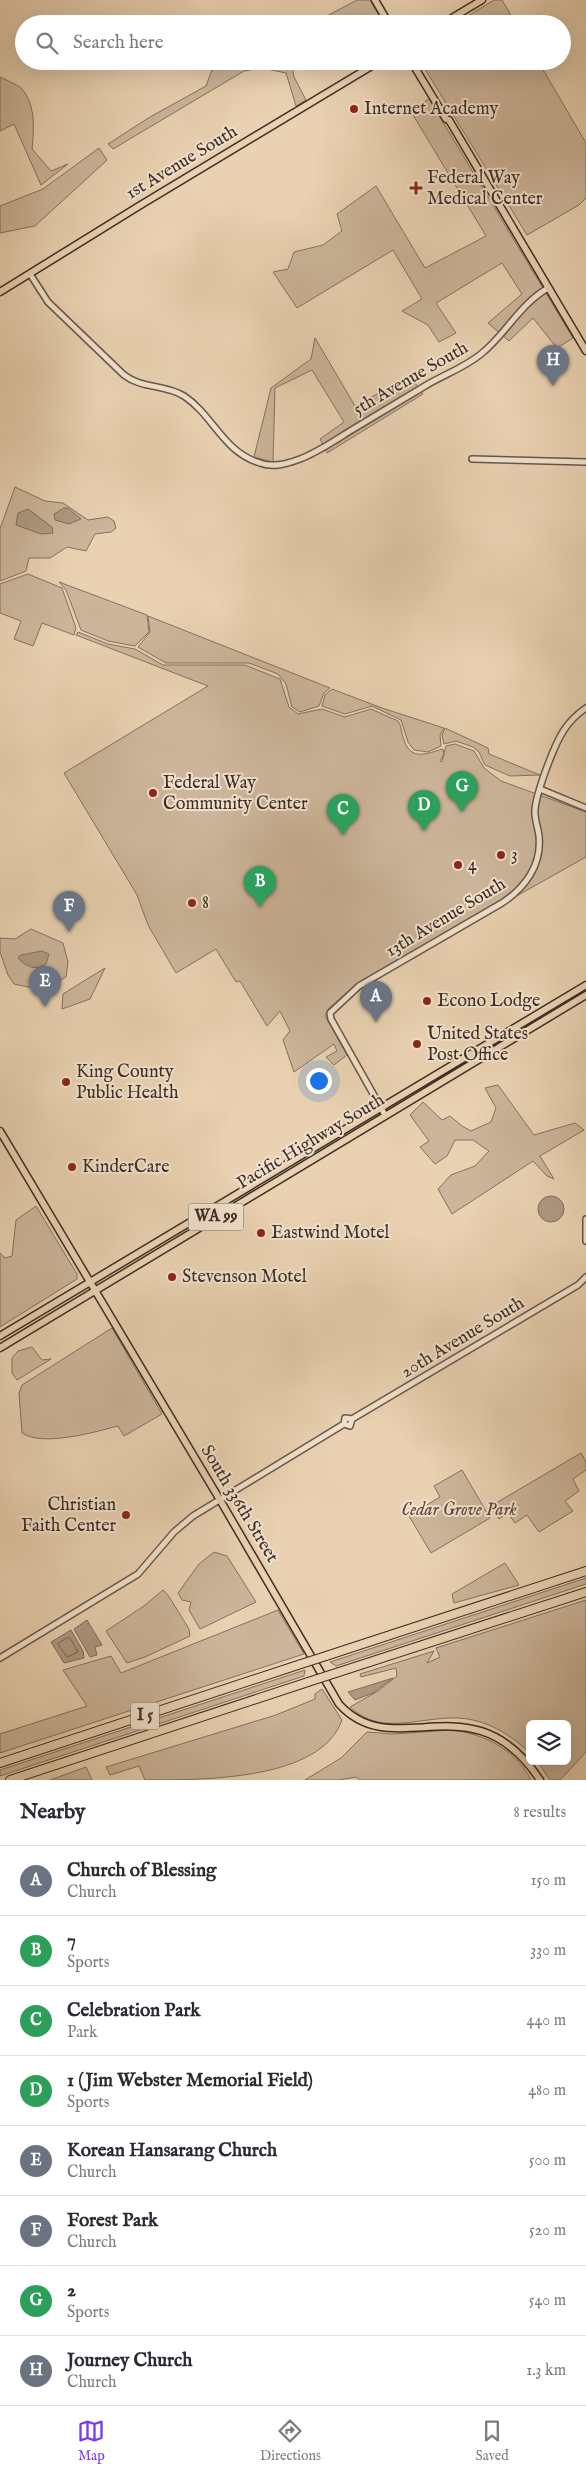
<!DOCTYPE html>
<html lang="en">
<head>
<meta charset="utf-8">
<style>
  body { margin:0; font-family:"IM FELL English",serif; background:#f2f2f3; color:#2b2b33 }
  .controls { position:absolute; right:15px; bottom:15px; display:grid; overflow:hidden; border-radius:8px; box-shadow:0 5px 20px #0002 }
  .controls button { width:45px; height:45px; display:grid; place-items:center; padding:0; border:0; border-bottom:1px solid #e1e1e2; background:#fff; color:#2b2b33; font:25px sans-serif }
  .you { position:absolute; left:318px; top:1080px; width:18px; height:18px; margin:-12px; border:4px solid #fff; border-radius:50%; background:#1a73e8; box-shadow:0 0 0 8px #1a73e833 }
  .badge { display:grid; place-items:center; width:32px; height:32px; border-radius:50%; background:#7c3aed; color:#fff; font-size:16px; font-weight:700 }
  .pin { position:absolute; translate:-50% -41px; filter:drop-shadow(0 1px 2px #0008) }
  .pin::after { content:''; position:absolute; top:26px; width:18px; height:15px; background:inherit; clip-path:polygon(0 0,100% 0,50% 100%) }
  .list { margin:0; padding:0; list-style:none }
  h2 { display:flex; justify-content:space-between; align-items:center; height:65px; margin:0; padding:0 20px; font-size:21px }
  h2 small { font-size:16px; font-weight:400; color:#7c7c81 }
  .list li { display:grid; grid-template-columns:32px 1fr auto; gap:15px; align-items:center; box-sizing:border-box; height:70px; padding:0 20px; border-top:1px solid #e1e1e2 }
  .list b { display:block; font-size:19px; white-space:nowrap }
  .list p { margin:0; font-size:16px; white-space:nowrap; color:#7c7c81 }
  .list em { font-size:16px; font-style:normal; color:#7c7c81 }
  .icon { flex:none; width:28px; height:28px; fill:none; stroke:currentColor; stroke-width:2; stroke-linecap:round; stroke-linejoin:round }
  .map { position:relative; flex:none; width:586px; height:1780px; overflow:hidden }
  .search { position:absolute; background:#fff; box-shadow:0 5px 20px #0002; left:15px; right:15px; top:15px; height:55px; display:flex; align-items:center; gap:12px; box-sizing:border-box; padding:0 18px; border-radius:28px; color:#7c7c81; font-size:19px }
  .sheet { height:625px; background:#fff }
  nav { display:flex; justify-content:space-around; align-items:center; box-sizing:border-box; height:70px; border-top:1px solid #e1e1e2; background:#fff; font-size:14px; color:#7c7c81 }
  nav a { display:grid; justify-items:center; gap:2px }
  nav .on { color:#7c3aed }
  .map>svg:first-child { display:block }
  .green { fill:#ccb59a; stroke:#847160 }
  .water { fill:#af9982; stroke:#816e5e }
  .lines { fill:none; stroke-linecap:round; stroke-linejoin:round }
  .shore { stroke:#766354; stroke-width:1 }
  .minor-casing { stroke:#68564a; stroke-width:8 }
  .major-casing { stroke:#3d2d27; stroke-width:9 }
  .highway-casing { stroke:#3d2d27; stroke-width:10 }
  .minor { stroke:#f1e1cc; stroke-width:5 }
  .major { stroke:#e9d1b1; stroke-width:6 }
  .highway { stroke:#e9d1b1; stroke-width:8 }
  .highway-bridge-casing { stroke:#3d2d27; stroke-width:10; stroke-linecap:butt }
  .highway-bridge { stroke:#e9d1b1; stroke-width:8 }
  .poi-dot { fill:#8f2418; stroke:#f1e1cc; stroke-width:2 }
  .labels { text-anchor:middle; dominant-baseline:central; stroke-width:4; stroke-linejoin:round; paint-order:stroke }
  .shield { fill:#f1e1cc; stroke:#736358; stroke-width:1 }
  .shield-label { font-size:16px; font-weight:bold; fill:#3d2d27 }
  .poi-label { font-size:18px; fill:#3d2d27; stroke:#f1e1cc; text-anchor:start }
  .street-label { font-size:18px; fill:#3d2d27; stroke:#f1e1cc }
  .park-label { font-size:18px; font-style:italic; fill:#5a483e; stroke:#f1e1cc }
</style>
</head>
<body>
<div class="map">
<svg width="586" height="1780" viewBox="0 0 586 1780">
  <rect width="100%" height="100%" fill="#e9d1b1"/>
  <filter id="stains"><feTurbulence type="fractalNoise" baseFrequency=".004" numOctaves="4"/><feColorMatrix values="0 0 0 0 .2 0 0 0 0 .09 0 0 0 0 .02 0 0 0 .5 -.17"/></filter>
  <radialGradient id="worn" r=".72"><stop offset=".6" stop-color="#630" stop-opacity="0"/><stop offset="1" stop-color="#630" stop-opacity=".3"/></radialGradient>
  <!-- green -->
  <path class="green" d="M357 0H370L384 24H312Z
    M494 0H502L516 24H455Z
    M227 61H291L294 77 306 100 296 106 286 73 262 68 244 71 113 149 108 144 150 117 206 86 212 70Z
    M420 61H538L586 143V198L579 205 527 235Z
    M0 77C6 80 16 84 21 88 36 104 34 129 32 149L51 171 68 164 41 185 14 124 0 131Z
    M429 99 573 338 557 348 533 318 509 341 488 323 522 294 502 263 436 303 456 333 439 342 428 325 402 311 422 299 393 250 297 308 273 272 288 269 294 252 323 245 342 231 337 214 376 186 425 268 486 236 410 110Z
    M99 148 107 160 106 161 35 226 0 233V206L43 189Z
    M315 338 355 406 410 376 423 394 327 453 320 439 344 422 312 370 275 388 273 462 254 457 271 388 311 359Z
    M15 487 45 501 63 503 88 520 108 517 114 521 116 528 111 532 95 534 86 551 67 547 50 558H29L26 571 0 581V529Z
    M28 574 62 588 76 628 74 635 42 623 33 646 14 639 21 621 0 613V584Z
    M59 582 147 615 149 632 135 646 108 641 81 630 66 590Z
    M148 616 330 688 324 693 319 706 300 712 292 707 286 684 278 674 249 663H166L138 647 150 632Z
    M78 632 108 644 135 649 163 665H245L280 679 289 707 298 714 322 709 345 717 371 709 398 721C402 727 401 733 404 740 411 762 428 753 443 749L444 754 440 761 442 762 446 746 455 744 474 751 484 768 501 781 586 812V857L351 989 328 1009 325 1016 347 1055 334 1065 326 1057 337 1051 334 1044 294 1072 283 1040 290 1031 280 1011 267 1026 240 981 236 982 216 949 176 973 148 925 137 895 64 773 208 686 76 635Z
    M332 689 382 708 444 728 440 735 441 746 428 752 414 750 408 742 401 720 372 706 345 714 322 706 325 695Z
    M445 728 488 748 489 754 540 775 510 776 485 765 479 752 473 747 456 741 444 744 442 735Z
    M31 929 63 943 68 962 66 977 52 985 56 993 14 984 8 975 0 952V938L15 939Z
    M105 968 90 999 62 1009 63 994Z
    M498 1085 534 1135 575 1123 584 1130 540 1156 554 1179 547 1176 533 1161 452 1214 438 1189 451 1175 475 1166 489 1151 473 1140H455L447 1156 435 1164 420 1147 429 1141 410 1115 423 1102 442 1120 450 1116 462 1126 471 1131 491 1122 496 1108 485 1088Z
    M36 1206 77 1274V1279L0 1327V1253L5 1258 12 1256 16 1220Z
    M112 1328 162 1414 124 1436 118 1426C95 1432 43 1447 22 1433L19 1393 22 1385Z
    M32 1347 42 1360 51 1359 17 1380 12 1373V1358L18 1351Z
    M581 1453 586 1462V1470L573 1479 579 1491 565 1501 573 1511 539 1532 527 1515 515 1523 508 1513 499 1519 491 1506Z
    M462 1470 490 1518 431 1553 409 1516 440 1497 434 1486Z
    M214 1552 227 1556 256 1602 200 1629 189 1610 191 1602 182 1600 178 1593 199 1564Z
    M505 1563 519 1585 454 1603 452 1594Z
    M586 1578V1584L336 1666 330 1662Z
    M163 1590 168 1595 189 1629 190 1636 145 1657 127 1663 106 1631 144 1606Z
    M586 1600V1752L560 1780H550L537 1761H567V1724H530V1753C514 1738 495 1725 473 1720 431 1710 385 1741 350 1707L378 1691 397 1676 396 1668 361 1677 360 1674 434 1651 427 1663 440 1657 436 1648Z
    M278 1610 304 1654 0 1753V1734L87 1706 63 1670 111 1656 121 1673Z
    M305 1670 304 1676 0 1776V1770Z
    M322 1689 342 1720C321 1780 206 1780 145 1780L139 1766 110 1775 106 1767 276 1715 315 1699V1694Z
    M451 1730C485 1734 515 1749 531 1780H360L356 1777 339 1780H305L341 1758 367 1732 393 1734Z
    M86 1767 92 1780H50Z"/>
  <!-- water -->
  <path class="water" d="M64 508H68L81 519 69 524 55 520 54 514Z
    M28 509 52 527 53 533 41 534 16 525 18 513Z
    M42 951 49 954 46 964C35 971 27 967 18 958L21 955Z
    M538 1209a13 13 0 1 1 26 0a13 13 0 1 1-26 0Z
    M87 1620 102 1645 95 1647 97 1655 90 1657 74 1629Z
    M71 1630 83 1651 84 1658 64 1663 51 1642Z
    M393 1678 373 1693 355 1700 348 1692Z"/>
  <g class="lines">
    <!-- shore -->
    <path class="shore" d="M67 1638H70L78 1652 67 1657 58 1644Z"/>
    <defs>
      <path id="minor" d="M30 274 48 302 124 375C142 389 165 384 184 396 213 415 223 452 260 463 273 468 287 464 300 459 318 452 334 441 350 431 375 416 400 401 425 386 443 375 464 368 481 354 506 334 519 305 548 288
        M472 459 586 462
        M540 789 586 808
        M385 1115 331 1019 330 1013 359 986 502 903C525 888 542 865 539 836 538 827 534 818 535 809 537 791 554 745 564 730 570 721 577 714 586 708
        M586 1219V1241
        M352 1419 578 1285 586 1277
        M0 1658 138 1574 174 1532 193 1516 344 1424 345 1418 352 1419 350 1426 344 1424"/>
      <path id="major" d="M375 0 389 24
        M442 24 482 0
        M411 61 446 119 449 120 586 351
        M0 292 139 206 380 61
        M0 1131 220 1500 339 1704C395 1766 472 1677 540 1780
        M0 1336 586 985
        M0 1348 586 995"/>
      <path id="highway" d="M326 1656 586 1571
        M339 1672 586 1592
        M0 1763 301 1664
        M10 1780 308 1682"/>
    </defs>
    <!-- minor casing -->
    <use href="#minor" class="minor-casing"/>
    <!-- major casing -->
    <use href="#major" class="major-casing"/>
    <!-- highway casing -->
    <use href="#highway" class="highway-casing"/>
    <!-- minor -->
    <use href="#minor" class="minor"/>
    <!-- major -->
    <use href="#major" class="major"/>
    <!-- highway -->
    <use href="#highway" class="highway"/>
    <defs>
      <path id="highway-bridge" d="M301 1664 326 1656
        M308 1682 339 1672"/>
    </defs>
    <!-- highway-bridge casing -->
    <use href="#highway-bridge" class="highway-bridge-casing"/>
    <!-- highway-bridge -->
    <use href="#highway-bridge" class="highway-bridge"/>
  </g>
  <!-- markers -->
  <g class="poi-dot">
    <circle cx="354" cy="109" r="5"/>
    <path d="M413.5 180.5h5v5h5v5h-5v5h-5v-5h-5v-5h5z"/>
    <circle cx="153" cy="793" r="5"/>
    <circle cx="501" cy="855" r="5"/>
    <circle cx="458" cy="865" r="5"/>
    <circle cx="192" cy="903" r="5"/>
    <circle cx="427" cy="1001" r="5"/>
    <circle cx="417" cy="1044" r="5"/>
    <circle cx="66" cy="1082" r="5"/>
    <circle cx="72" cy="1167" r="5"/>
    <circle cx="261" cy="1233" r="5"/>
    <circle cx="172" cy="1277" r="5"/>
    <circle cx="126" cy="1515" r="5"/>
  </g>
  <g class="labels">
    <!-- shield labels -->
    <g class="shield">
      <rect x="188.5" y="1203.5" width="55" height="27" rx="4"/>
      <rect x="131" y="1702.5" width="28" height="27" rx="4"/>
    </g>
    <g class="shield-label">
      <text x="216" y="1217">WA 99</text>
      <text x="145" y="1716">I 5</text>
    </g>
    <!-- poi labels -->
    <g class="poi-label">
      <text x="364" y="109">Internet Academy</text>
      <text x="427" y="178">Federal Way<tspan x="427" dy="21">Medical Center</tspan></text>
      <text x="163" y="783">Federal Way<tspan x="163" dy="21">Community Center</tspan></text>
      <text x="511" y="855">3</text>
      <text x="468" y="865">4</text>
      <text x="202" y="903">8</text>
      <text x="437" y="1001">Econo Lodge</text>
      <text x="427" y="1034">United States<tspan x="427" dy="21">Post Office</tspan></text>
      <text x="76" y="1072">King County<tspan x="76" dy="21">Public Health</tspan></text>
      <text x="82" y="1167">KinderCare</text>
      <text x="271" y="1233">Eastwind Motel</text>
      <text x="182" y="1277">Stevenson Motel</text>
      <text x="116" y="1505" text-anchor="end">Christian<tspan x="116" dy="21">Faith Center</tspan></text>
    </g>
    <!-- street labels -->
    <g class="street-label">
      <text transform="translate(182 163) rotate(-31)">1st Avenue South</text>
      <text transform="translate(411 379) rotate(-30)">5th Avenue South</text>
      <text transform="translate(446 918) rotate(-31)">13th Avenue South</text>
      <text transform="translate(311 1142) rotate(-31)">Pacific Highway South</text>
      <text transform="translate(463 1338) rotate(-31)">20th Avenue South</text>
      <text transform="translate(239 1504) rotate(59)">South 336th Street</text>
    </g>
    <!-- park labels -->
    <g class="park-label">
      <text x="459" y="1510">Cedar Grove Park</text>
    </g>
  </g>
  <rect width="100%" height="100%" filter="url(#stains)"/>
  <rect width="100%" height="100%" fill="url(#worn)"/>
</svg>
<div class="controls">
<button><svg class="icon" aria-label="layers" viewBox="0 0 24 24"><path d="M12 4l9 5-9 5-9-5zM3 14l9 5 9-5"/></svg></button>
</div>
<div class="you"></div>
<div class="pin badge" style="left:376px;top:1022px;background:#6b7280">A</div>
<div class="pin badge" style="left:260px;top:907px;background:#2e9e5b">B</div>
<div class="pin badge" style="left:343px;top:835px;background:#2e9e5b">C</div>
<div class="pin badge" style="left:424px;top:831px;background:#2e9e5b">D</div>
<div class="pin badge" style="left:45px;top:1007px;background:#6b7280">E</div>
<div class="pin badge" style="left:69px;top:932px;background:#6b7280">F</div>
<div class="pin badge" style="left:462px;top:812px;background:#2e9e5b">G</div>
<div class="pin badge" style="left:553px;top:386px;background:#6b7280">H</div>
<div class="search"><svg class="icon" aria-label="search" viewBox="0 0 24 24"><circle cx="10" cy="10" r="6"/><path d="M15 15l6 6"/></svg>Search here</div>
</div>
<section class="sheet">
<h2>Nearby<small>8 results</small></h2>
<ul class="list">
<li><span class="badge" style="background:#6b7280">A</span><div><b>Church of Blessing</b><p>Church</p></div><em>150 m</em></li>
<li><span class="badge" style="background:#2e9e5b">B</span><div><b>7</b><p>Sports</p></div><em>330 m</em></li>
<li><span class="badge" style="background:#2e9e5b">C</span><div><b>Celebration Park</b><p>Park</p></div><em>440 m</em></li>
<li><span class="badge" style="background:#2e9e5b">D</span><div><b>1 (Jim Webster Memorial Field)</b><p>Sports</p></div><em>480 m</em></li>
<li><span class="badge" style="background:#6b7280">E</span><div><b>Korean Hansarang Church</b><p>Church</p></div><em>500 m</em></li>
<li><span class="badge" style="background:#6b7280">F</span><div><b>Forest Park</b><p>Church</p></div><em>520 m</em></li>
<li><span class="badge" style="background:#2e9e5b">G</span><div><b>2</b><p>Sports</p></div><em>540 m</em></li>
<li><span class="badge" style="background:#6b7280">H</span><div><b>Journey Church</b><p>Church</p></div><em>1.3 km</em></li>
</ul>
</section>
<nav>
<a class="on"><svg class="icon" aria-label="map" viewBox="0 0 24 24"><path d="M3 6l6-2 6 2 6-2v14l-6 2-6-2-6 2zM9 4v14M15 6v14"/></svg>Map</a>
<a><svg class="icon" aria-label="directions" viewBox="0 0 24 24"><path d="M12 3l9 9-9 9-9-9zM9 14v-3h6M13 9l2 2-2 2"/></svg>Directions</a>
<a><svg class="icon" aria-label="saved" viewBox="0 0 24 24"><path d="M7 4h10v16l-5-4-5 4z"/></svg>Saved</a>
</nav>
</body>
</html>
